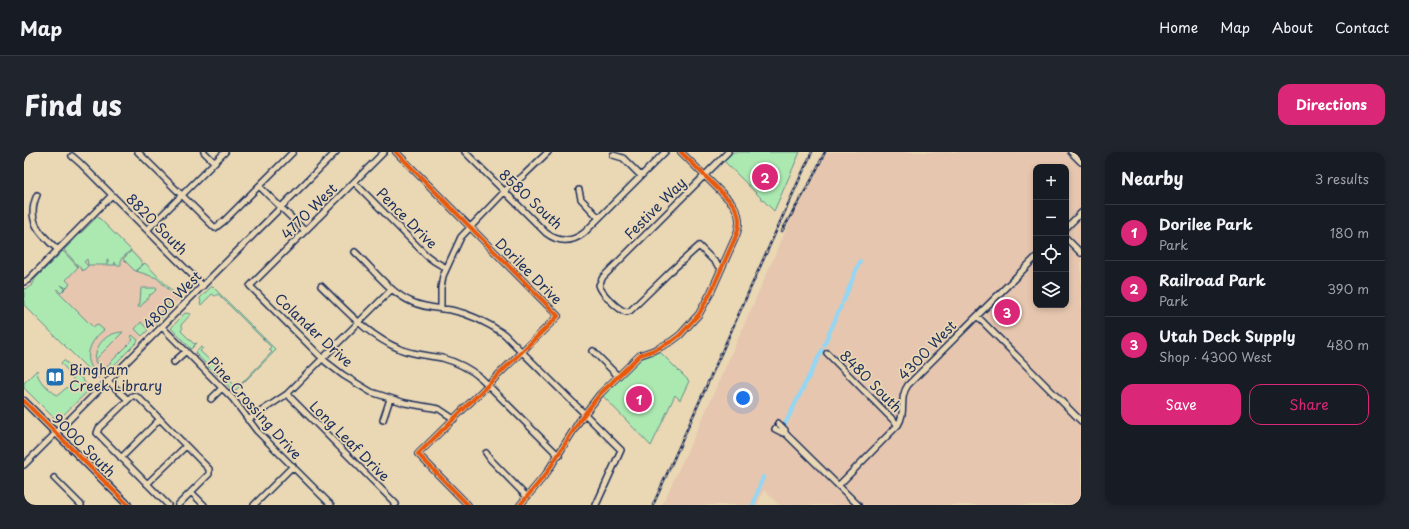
<!DOCTYPE html>
<html lang="en">
<head>
<meta charset="utf-8">
<style>
  body { margin:0; font-family:"Playpen Sans",sans-serif; background:#20242c; color:#f1f3f6 }
  .controls { position:absolute; right:12px; top:12px; display:grid; overflow:hidden; border-radius:8px; box-shadow:0 2px 6px #0003 }
  .controls button { width:36px; height:36px; display:grid; place-items:center; padding:0; border:0; border-bottom:1px solid #363941; background:#171b24; color:#f1f3f6; font:20px sans-serif }
  .you { position:absolute; left:719px; top:246px; width:14px; height:14px; margin:-10px; border:3px solid #fff; border-radius:50%; background:#1a73e8; box-shadow:0 0 0 6px #1a73e833 }
  .badge { display:grid; place-items:center; width:26px; height:26px; border-radius:50%; background:#db2777; color:#fff; font-size:13px; font-weight:700 }
  .pin { position:absolute; translate:-50% -50%; border:2px solid #fff; box-shadow:0 1px 4px #0006 }
  .list { margin:0; padding:0; list-style:none }
  h2 { display:flex; justify-content:space-between; align-items:center; height:52px; margin:0; padding:0 16px; font-size:17px }
  h2 small { font-size:13px; font-weight:400; color:#9ea1a6 }
  .list li { display:grid; grid-template-columns:26px 1fr auto; gap:12px; align-items:center; box-sizing:border-box; height:56px; padding:0 16px; border-top:1px solid #363941 }
  .list b { display:block; font-size:15px; white-space:nowrap }
  .list p { margin:0; font-size:13px; white-space:nowrap; color:#9ea1a6 }
  .list em { font-size:13px; font-style:normal; color:#9ea1a6 }
  .actions { display:flex; gap:8px; padding:12px 16px }
  .actions a { flex:1; padding:9px 0; border:1px solid #db2777; border-radius:12px; text-align:center; font-size:14px; color:#db2777 }
  .actions .main { background:#db2777; color:#fff }
  .icon { flex:none; width:22px; height:22px; fill:none; stroke:currentColor; stroke-width:2; stroke-linecap:round; stroke-linejoin:round }
  .map { position:relative; flex:none; width:1057px; height:353px; overflow:hidden; border-radius:12px }
  header { display:flex; align-items:center; gap:24px; box-sizing:border-box; height:56px; padding:0 20px; background:#171b24; border-bottom:1px solid #363941 }
  header strong { font-size:19px }
  nav { display:flex; gap:22px; margin-inline-start:auto; font-size:14px }
  .intro { display:flex; align-items:center; justify-content:space-between; box-sizing:border-box; height:96px; padding:0 24px }
  h1 { margin:0; font-size:28px }
  .button { padding:10px 18px; border-radius:12px; background:#db2777; color:#fff; font-size:14px; font-weight:700 }
  main { display:flex; gap:24px; padding:0 24px }
  aside { flex:1; background:#171b24; border-radius:12px; box-shadow:0 2px 6px #0003 }
  .map>svg:first-child { display:block }
  .built { fill:#e6c6ae; fill-rule:evenodd }
  .green { fill:#abe9b1; stroke:#638c88 }
  .lines { fill:none; stroke-linecap:round; stroke-linejoin:round }
  .canal { stroke:#93d6f5; stroke-width:4 }
  .minor-casing { stroke:#1b2f5e; stroke-width:8 }
  .major-casing { stroke:#1b2f5e; stroke-width:9 }
  .minor { stroke:#ead7b4; stroke-width:5 }
  .major { stroke:#ead7b4; stroke-width:6 }
  .rail-casing { stroke:#1b2f5e; stroke-width:2.5 }
  .rail { stroke:#ead7b4; stroke-width:1; stroke-dasharray:3; stroke-linecap:butt }
  .cycleway-casing { stroke:#ead7b4; stroke-width:6 }
  .cycleway { stroke:#e8590c; stroke-width:4 }
  .labels { text-anchor:middle; dominant-baseline:central; stroke-width:3.5; stroke-linejoin:round; paint-order:stroke }
  .street-label { font-size:14px; fill:#1b2f5e; stroke:#ead7b4 }
  .poi-label { font-size:14px; fill:#1b2f5e; stroke:#ead7b4; text-anchor:start }
</style>
</head>
<body>
<header>
<strong>Map</strong>
<nav><a>Home</a><a>Map</a><a>About</a><a>Contact</a></nav>
</header>
<div class="intro"><h1>Find us</h1><a class="button">Directions</a></div>
<main>
<div class="map">
<svg width="1057" height="353" viewBox="0 0 1057 353">
  <rect width="100%" height="100%" fill="#ead7b4"/>
  <filter id="ink" filterUnits="userSpaceOnUse"><feTurbulence type="fractalNoise" baseFrequency=".025" numOctaves="2"/><feDisplacementMap in="SourceGraphic" scale="8" xChannelSelector="R" yChannelSelector="G"/><feConvolveMatrix kernelMatrix="1 2 1 2 8 2 1 2 1" color-interpolation-filters="sRGB"/></filter>
  <g filter="url(#ink)">
    <!-- built -->
    <path class="built" d="M799 0H1054L1057 3V353H755L740 338 733 353H638L677 270 767 67 793 21 790 19ZM1012 15H1042V153H1012Z
      M74 64 156 147 75 228 0 153V137L8 133 13 126Z"/>
    <!-- green -->
    <path class="green" d="M707 0H776L750 59 699 8Z
      M73 65H74L107 98 97 107V113H91V110V113H84V107H83V113H64L63 107 60 110 64 114 59 119 40 98Z
      M39 99 54 115 42 128 46 132 42 136 37 133 41 137 37 141 33 137 32 138 69 175 73 172 80 178C69 186 60 201 67 214 68 218 72 221 75 224L73 226 0 153V137L8 134 11 127Z
      M107 99 119 112 111 119 99 107Z
      M121 111 156 147H154L133 126 112 119Z
      M188 134 252 198 210 240 199 228 205 223 204 226 210 233 214 230 217 232 248 200 245 197 247 195 194 142 191 144 188 142 177 153 176 151 177 150 176 146Z
      M117 136H133V137L128 142 125 143 126 144 116 155H114L116 151Z
      M146 148 149 153 132 171 128 172 125 169V166L129 168 145 152 143 149Z
      M161 161 167 162 157 173 159 175 157 179 170 192 173 191 167 197 147 176Z
      M117 170 124 178 118 184 111 177Z
      M99 180 72 207 74 210 73 212 71 210C71 193 81 181 99 180Z
      M108 183 114 188 113 190 82 221 77 215 78 214 81 216 109 188 107 185Z
      M177 195 179 196 176 199 199 221 202 220 195 225 171 201Z
      M636 200 665 229 656 248 651 243 627 294 579 244 616 207Z
      M40 208 55 223 66 237 36 266 31 267 30 265H29L0 236V231L13 218C13 230 24 235 32 243H34L46 233V231L49 228V225L37 211Z"/>
    <g class="lines">
      <!-- canal -->
      <path class="canal" d="M819 150 836 109
        M800 193 817 154
        M760 274 798 198
        M729 353 739 325"/>
      <defs>
        <path id="minor" d="M114 0 191 76 200 69 269 0
          M180 0 191 11
          M360 0 226 134 302 210 319 223 347 240 381 251 415 257 430 267
          M372 0 534 164 394 302 444 353
          M441 0 522 81C534 90 547 91 560 81L641 0
          M1047 0 1057 10
          M589 3 599 6 617 24
          M48 4 56 11 179 134
          M330 30 402 103 410 109 422 116
          M235 34 281 79
          M555 38 557 47 575 66
          M13 43C2 68 15 81 33 97
          M1042 76 1057 61
          M123 78 201 0
          M1042 86 1057 101
          M331 100C349 117 365 140 388 150 401 156 414 156 427 158 447 162 464 171 480 182L597 298 572 353
          M697 116 675 94 646 120 606 159 603 160C595 159 577 141 575 133L579 125 704 0
          M0 130 4 128 88 43
          M297 134C322 158 344 184 376 197 390 203 404 203 418 206 433 210 445 216 457 226L535 304
          M417 157V136L419 124 437 85 484 36 499 24 524 0
          M953 164 1057 269
          M138 175 209 247 233 279 307 353
          M569 199 594 224
          M803 201 874 273
          M150 210 162 199
          M84 229 103 247
          M263 242 372 352 370 353
          M187 247 198 236
          M224 268 263 242 368 137
          M359 268 366 247
          M751 277 759 281H761V278L754 271
          M761 281 834 353
          M462 301 467 308 503 345
          M97 306 136 267
          M0 313 312 0
          M30 326 57 353
          M123 332 162 294
          M815 333 874 273C883 259 874 247 884 233L1012 105
          M167 340 180 353
          M144 353 73 281 75 276 108 244H111L115 246 185 317V322L154 353
          M230 353 269 314
          M496 353 522 322 556 268 576 242 616 203 633 197 648 189 656 183 675 162 687 140 712 84C717 71 716 62 708 51L657 0"/>
        <path id="major" d="M0 249 104 353"/>
      </defs>
      <!-- minor casing -->
      <use href="#minor" class="minor-casing"/>
      <!-- major casing -->
      <use href="#major" class="major-casing"/>
      <!-- minor -->
      <use href="#minor" class="minor"/>
      <!-- major -->
      <use href="#major" class="major"/>
      <defs>
        <path id="rail" d="M758 79 787 29 801 0
          M629 353 775 28 788 0"/>
      </defs>
      <!-- rail casing -->
      <use href="#rail" class="rail-casing"/>
      <!-- rail -->
      <use href="#rail" class="rail"/>
      <defs>
        <path id="cycleway" d="M372 0 534 164 394 302 444 353
          M0 249 104 353
          M496 353 522 322 556 268 576 242 616 203 633 197 648 189 656 183 675 162 687 140 712 84C717 71 716 62 708 51L657 0"/>
      </defs>
      <!-- cycleway casing -->
      <use href="#cycleway" class="cycleway-casing"/>
      <!-- cycleway -->
      <use href="#cycleway" class="cycleway"/>
    </g>
  </g>
  <!-- icons -->
  <defs>
    <symbol id="library-square" viewBox="-11 -11 22 22"><rect x="-9" y="-9" width="18" height="18" rx="4" fill="#1f6fb2" stroke="#ead7b4"/><path d="M-6-4Q-3-5.5-.7-3.5V5Q-3 3-6 4ZM6-4Q3-5.5 .7-3.5V5Q3 3 6 4Z" fill="#fff"/></symbol>
  </defs>
  <g fill-rule="evenodd">
    <use href="#library-square" x="20" y="214" width="22" height="22"/>
  </g>
  <g class="labels">
    <!-- street labels -->
    <g class="street-label">
      <text transform="translate(507 47) rotate(43)">8580 South</text>
      <text transform="translate(631 56) rotate(-45)">Festive Way</text>
      <text transform="translate(285 59) rotate(-45)">4770 West</text>
      <text transform="translate(383 66) rotate(45)">Pence Drive</text>
      <text transform="translate(133 72) rotate(45)">8820 South</text>
      <text transform="translate(505 119) rotate(45)">Dorilee Drive</text>
      <text transform="translate(148 148) rotate(-45)">4800 West</text>
      <text transform="translate(290 178) rotate(43)">Colander Drive</text>
      <text transform="translate(903 198) rotate(-46)">4300 West</text>
      <text transform="translate(847 229) rotate(45)">8480 South</text>
      <text transform="translate(231 256) rotate(48)">Pine Crossing Drive</text>
      <text transform="translate(326 289) rotate(45)">Long Leaf Drive</text>
      <text transform="translate(60 293) rotate(45)">9000 South</text>
    </g>
    <!-- poi labels -->
    <g class="poi-label">
      <text x="45" y="217">Bingham<tspan x="45" dy="16">Creek Library</tspan></text>
    </g>
  </g>
</svg>
<div class="controls">
<button>+</button>
<button>−</button>
<button><svg class="icon" aria-label="locate" viewBox="0 0 24 24"><circle cx="12" cy="12" r="6"/><path d="M12 2v4M12 18v4M2 12h4M18 12h4"/></svg></button>
<button><svg class="icon" aria-label="layers" viewBox="0 0 24 24"><path d="M12 4l9 5-9 5-9-5zM3 14l9 5 9-5"/></svg></button>
</div>
<div class="you"></div>
<div class="pin badge" style="left:615px;top:247px">1</div>
<div class="pin badge" style="left:741px;top:25px">2</div>
<div class="pin badge" style="left:983px;top:160px">3</div>
</div>
<aside>
<h2>Nearby<small>3 results</small></h2>
<ul class="list">
<li><span class="badge">1</span><div><b>Dorilee Park</b><p>Park</p></div><em>180 m</em></li>
<li><span class="badge">2</span><div><b>Railroad Park</b><p>Park</p></div><em>390 m</em></li>
<li><span class="badge">3</span><div><b>Utah Deck Supply</b><p>Shop · 4300 West</p></div><em>480 m</em></li>
</ul>
<div class="actions"><a class="main">Save</a><a>Share</a></div>
</aside>
</main>
</body>
</html>
